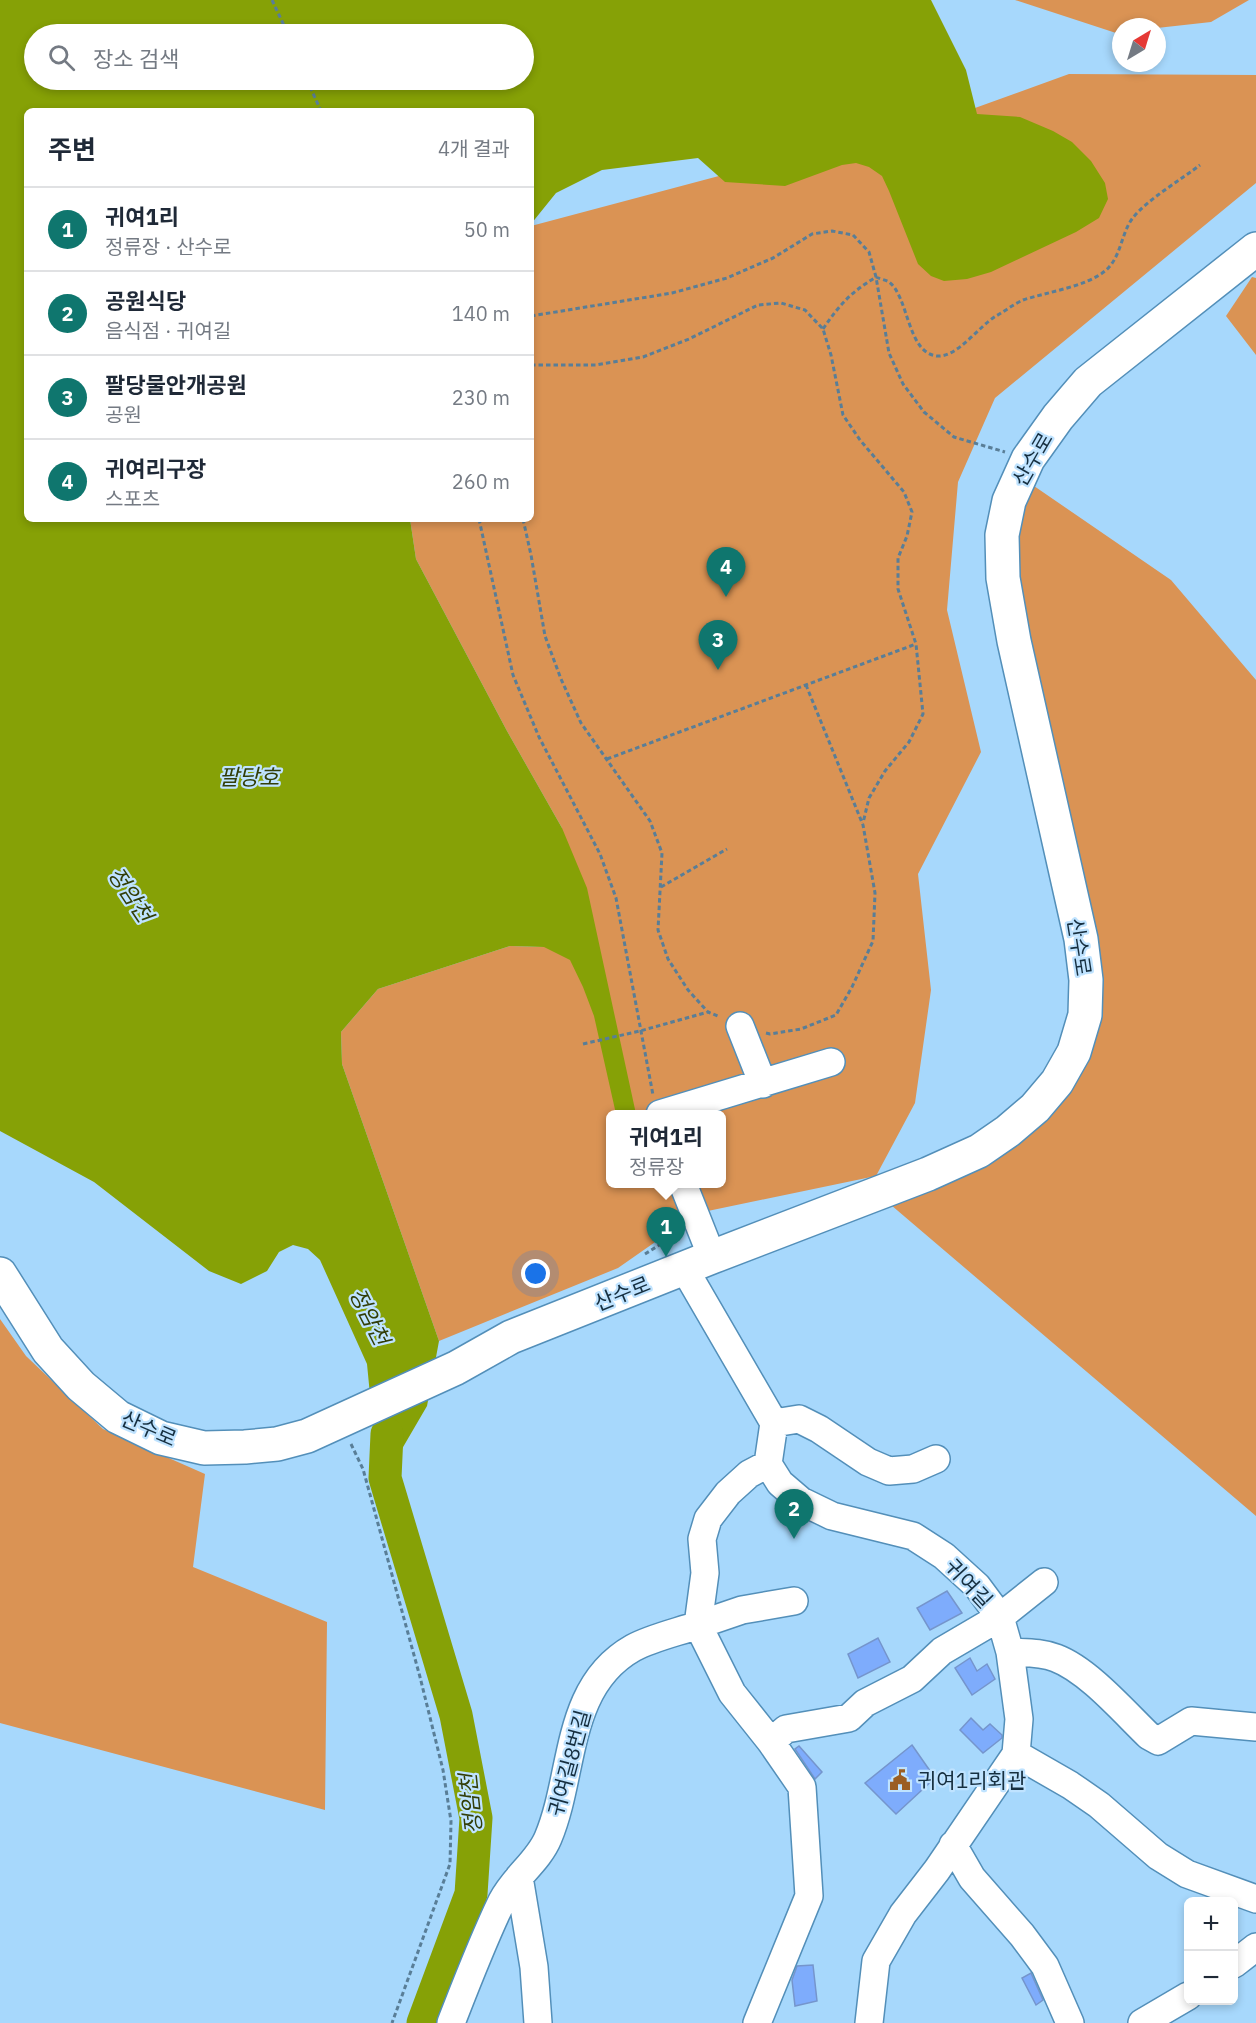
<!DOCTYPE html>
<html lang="ko">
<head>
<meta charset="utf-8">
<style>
  body { margin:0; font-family:"IBM Plex Sans","Noto Sans KR",sans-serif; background:#f6f6f7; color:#1f2937 }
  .controls { position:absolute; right:18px; bottom:18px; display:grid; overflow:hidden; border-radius:9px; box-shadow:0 3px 9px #0003 }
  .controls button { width:54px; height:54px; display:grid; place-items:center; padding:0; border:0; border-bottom:2px solid #e0e1e3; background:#fff; color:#1f2937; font:30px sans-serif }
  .compass { position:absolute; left:1112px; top:18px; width:54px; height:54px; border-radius:50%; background:#fff; box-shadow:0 3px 9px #0003; rotate:38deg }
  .you { position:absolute; left:536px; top:1274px; width:21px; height:21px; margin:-15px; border:4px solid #fff; border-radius:50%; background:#1a73e8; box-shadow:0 0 0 9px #1a73e833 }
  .badge { display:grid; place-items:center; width:39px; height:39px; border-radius:50%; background:#0f766e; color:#fff; font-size:20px; font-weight:700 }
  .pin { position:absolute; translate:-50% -50px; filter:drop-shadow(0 2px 3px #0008) }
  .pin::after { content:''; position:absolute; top:32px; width:21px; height:18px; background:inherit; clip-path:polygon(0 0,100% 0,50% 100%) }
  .popup { position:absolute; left:606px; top:1110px; width:120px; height:78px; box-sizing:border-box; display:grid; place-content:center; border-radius:9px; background:#fff; filter:drop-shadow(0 2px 4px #0005); font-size:20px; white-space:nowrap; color:#747a83 }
  .popup b { font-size:22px; color:#1f2937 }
  .popup::after { content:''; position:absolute; left:50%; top:100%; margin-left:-12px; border:12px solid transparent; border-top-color:#fff }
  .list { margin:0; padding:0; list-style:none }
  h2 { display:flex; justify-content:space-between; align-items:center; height:78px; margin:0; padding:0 24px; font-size:26px }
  h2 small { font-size:20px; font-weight:400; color:#747a83 }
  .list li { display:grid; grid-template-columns:39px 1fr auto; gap:18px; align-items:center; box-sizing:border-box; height:84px; padding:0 24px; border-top:2px solid #e0e1e3 }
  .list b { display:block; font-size:22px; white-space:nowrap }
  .list p { margin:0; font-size:20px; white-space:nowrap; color:#747a83 }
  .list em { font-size:20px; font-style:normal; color:#747a83 }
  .icon { flex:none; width:33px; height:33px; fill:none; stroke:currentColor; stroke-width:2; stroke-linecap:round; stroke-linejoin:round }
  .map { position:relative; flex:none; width:1256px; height:2023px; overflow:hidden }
  .search { position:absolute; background:#fff; box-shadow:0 3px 9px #0003; left:24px; top:24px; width:510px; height:66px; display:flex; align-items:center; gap:15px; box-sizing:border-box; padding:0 21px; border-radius:33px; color:#747a83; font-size:22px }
  .panel { position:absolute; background:#fff; box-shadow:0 3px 9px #0003; left:24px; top:108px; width:510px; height:414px; border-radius:9px }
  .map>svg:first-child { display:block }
  .green { fill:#da9354; fill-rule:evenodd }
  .water { fill:#86a106; fill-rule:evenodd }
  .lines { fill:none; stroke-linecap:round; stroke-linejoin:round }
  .river { stroke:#86a106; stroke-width:33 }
  .building { fill:#7eacfc; stroke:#7595cc; stroke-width:1.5 }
  .minor-casing { stroke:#538fb9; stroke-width:30 }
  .major-casing { stroke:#538fb9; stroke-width:36 }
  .path { stroke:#597e97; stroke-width:3; stroke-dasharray:4.5 3; stroke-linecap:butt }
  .minor { stroke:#fff; stroke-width:27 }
  .major { stroke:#fff; stroke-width:33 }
  .labels { text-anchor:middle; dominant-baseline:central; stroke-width:4.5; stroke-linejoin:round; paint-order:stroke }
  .street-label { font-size:21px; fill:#162f40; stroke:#bfe3ff }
  .poi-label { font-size:21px; fill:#162f40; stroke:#bfe3ff; text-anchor:start }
  .water-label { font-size:22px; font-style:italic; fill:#323e08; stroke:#bfe3ff }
</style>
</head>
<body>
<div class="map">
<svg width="1256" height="2023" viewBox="0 0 1256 2023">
  <rect width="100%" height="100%" fill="#a7d8fc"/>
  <!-- green -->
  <path class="green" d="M1015 0H1249L1211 22 1157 28 1121 27V32L1116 33Z
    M1069 74 1256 75V183L995 398 958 482 947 610 981 752 918 874 931 990 915 1103 876 1176 703 1212 681 1224 618 1268 439 1341 342 1064 341 1032 378 989 510 946 544 947 562 828 507 731 416 559 410 519H531V226L975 108ZM610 1114H722V1184H610Z
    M1252 277 1256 278V355L1226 316Z
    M1034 486 1171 580 1256 680V1516L891 1205 985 1163 1095 1021 1029 655 1012 541Z
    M0 1319 26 1356 103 1429 205 1474 193 1567 327 1622 325 1810 0 1723Z"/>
  <!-- water -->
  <path class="water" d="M0 0H931L966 70 977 114 1020 117 1053 131 1072 142 1091 161 1105 183 1108 199 1099 218 1076 232 991 272 967 279 944 281 931 276 918 264 889 191 882 176 869 167 856 163 842 165 785 186 725 182 698 158 602 170 556 193 531 224V111H27V519H410L416 559 507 731 562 828 587 888 636 1114H616L594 1016 583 987 570 960 544 947 510 946 378 989 341 1032 342 1064 439 1341 427 1406 385 1478 374 1436 367 1364 320 1260 308 1249 293 1245 279 1252 267 1271 241 1284 209 1271 94 1182 0 1131ZM34 34H524V80H34Z"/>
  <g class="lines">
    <!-- river -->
    <path class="river" d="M387 1434 385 1478 456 1715 476 1818 471 1894 423 2023"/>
  </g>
  <!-- building -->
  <path class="building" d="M947 1591 962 1613 930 1630 917 1608Z
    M878 1638 890 1662 858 1678 848 1654Z
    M970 1658 977 1671 987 1664 995 1679 972 1695 955 1668Z
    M971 1718 983 1730 990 1724 1002 1735V1738L983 1753 960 1730Z
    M912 1745 935 1778 896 1814 865 1783Z
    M799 1746 822 1772 815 1779 795 1749Z
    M813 1965 817 2001 795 2006 792 1980 797 1966Z
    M1031 1973 1043 2000 1036 2005 1022 1978Z"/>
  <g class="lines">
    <defs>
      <path id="minor" d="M740 1026 763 1084
        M660 1114 831 1062
        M683 1184 712 1257
        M684 1268 774 1423 768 1464 780 1483 801 1501 832 1516 913 1536 944 1556 977 1586 1000 1617 1010 1652 1019 1719 1016 1754 937 1870 903 1914 876 1961 869 2023
        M774 1423 799 1419 819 1429 868 1462 889 1471 913 1469 936 1459
        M1010 1652C1025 1653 1041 1652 1056 1658 1088 1670 1124 1712 1149 1736L1158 1741 1191 1721 1256 1727
        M771 1742 786 1729 849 1718 865 1703 912 1679 942 1651 1000 1617 1044 1582
        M1016 1754 1070 1785 1099 1805 1158 1856 1187 1874 1256 1899
        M953 1845 972 1878 1022 1935 1045 1966 1070 2023
        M519 1877 534 1967 538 2023
        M1234 1964 1256 1947
        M451 2023C467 1982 483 1940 502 1901 514 1877 538 1862 548 1838 575 1774 564 1687 633 1648 651 1638 678 1632 698 1625L705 1573 702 1539 708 1519 728 1493 749 1474 768 1464
        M757 2023 809 1896 802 1787 771 1742 732 1693 698 1625 742 1610 794 1601
        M1142 2023 1188 1996"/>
      <path id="major" d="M0 1274 48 1350 81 1386 118 1417 161 1438 204 1448 245 1447 277 1444 307 1436 456 1368 511 1337 712 1257 928 1174 979 1151 1008 1131 1035 1108 1057 1082 1074 1052 1085 1015 1086 980 1081 939 1014 641 1003 578 1002 535 1009 501 1028 459 1058 417 1088 382 1256 249"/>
    </defs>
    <!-- minor casing -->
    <use href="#minor" class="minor-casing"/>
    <!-- major casing -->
    <use href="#major" class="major-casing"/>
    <!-- path -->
    <path class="path" d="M272 0 288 34
      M307 80 321 111
      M531 316 672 293 727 278 773 258 812 234 832 231 853 235 869 252 876 277 889 353 903 384 924 412 954 437 1005 452
      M823 329C840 304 850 293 876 277 880 279 886 280 889 282 909 297 907 353 937 356 957 358 979 326 996 316 1005 311 1014 304 1023 300 1047 292 1085 287 1105 271 1121 258 1121 234 1132 219 1146 200 1181 180 1200 165
      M531 365H596L643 357 689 339 758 305 781 303 805 310 823 329 831 355 843 415 860 440 904 492 912 512 907 536 898 558V589L916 644 923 714 909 742 885 771 869 798 863 823
      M479 519 513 675 539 737 600 854 616 898 653 1095
      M523 519 531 555 545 636 561 679 581 723 650 821 662 853 658 930 668 959 688 990 708 1012 720 1017
      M607 759 916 644
      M661 887 727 849
      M766 1033 770 1034 801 1029 836 1015 852 987 873 941 875 893 863 825 806 685
      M583 1044 640 1031 708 1012
      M645 1254 680 1232
      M351 1444 363 1469 420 1677 443 1770 451 1821 450 1864 392 2023"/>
    <!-- minor -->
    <use href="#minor" class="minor"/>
    <!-- major -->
    <use href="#major" class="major"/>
  </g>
  <!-- icons -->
  <defs>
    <symbol id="civic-bare" viewBox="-9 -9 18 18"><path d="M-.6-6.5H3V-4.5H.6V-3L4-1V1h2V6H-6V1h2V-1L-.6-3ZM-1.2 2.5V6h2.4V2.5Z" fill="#9b5e22" stroke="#bfe3ff" stroke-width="2.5" paint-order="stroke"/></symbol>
  </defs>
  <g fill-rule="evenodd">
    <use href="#civic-bare" x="885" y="1765" width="30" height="30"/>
  </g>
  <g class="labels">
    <!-- street labels -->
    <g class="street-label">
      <text transform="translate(1032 459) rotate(-60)">산수로</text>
      <text transform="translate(1080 947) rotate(81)">산수로</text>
      <text transform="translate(622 1293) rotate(-22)">산수로</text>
      <text transform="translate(149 1428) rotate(23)">산수로</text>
      <text transform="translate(969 1583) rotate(47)">귀여길</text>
      <text transform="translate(569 1763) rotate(-75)">귀여길8번길</text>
    </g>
    <!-- poi labels -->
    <g class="poi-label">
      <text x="917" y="1780">귀여1리회관</text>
    </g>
    <!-- water labels -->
    <g class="water-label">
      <text x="249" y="776">팔당호</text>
      <text transform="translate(131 894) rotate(56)">정암천</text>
      <text transform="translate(370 1316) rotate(63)">정암천</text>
      <text transform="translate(470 1804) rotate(-96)">정암천</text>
    </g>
  </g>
</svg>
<div class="controls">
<button>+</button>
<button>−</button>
</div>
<svg class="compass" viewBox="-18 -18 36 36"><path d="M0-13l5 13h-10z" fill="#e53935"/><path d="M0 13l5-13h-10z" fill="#747a83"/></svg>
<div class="you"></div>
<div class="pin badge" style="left:666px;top:1257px">1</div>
<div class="popup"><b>귀여1리</b>정류장</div>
<div class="pin badge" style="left:794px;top:1539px">2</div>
<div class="pin badge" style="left:718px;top:670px">3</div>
<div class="pin badge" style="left:726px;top:597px">4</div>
<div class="search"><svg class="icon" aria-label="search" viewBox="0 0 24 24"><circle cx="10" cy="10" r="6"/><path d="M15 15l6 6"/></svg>장소 검색</div>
<section class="panel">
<h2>주변<small>4개 결과</small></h2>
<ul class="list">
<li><span class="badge">1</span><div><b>귀여1리</b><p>정류장 · 산수로</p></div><em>50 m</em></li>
<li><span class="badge">2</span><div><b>공원식당</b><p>음식점 · 귀여길</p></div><em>140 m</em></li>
<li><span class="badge">3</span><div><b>팔당물안개공원</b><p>공원</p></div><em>230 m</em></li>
<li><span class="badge">4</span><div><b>귀여리구장</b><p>스포츠</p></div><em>260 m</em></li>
</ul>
</section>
</div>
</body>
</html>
